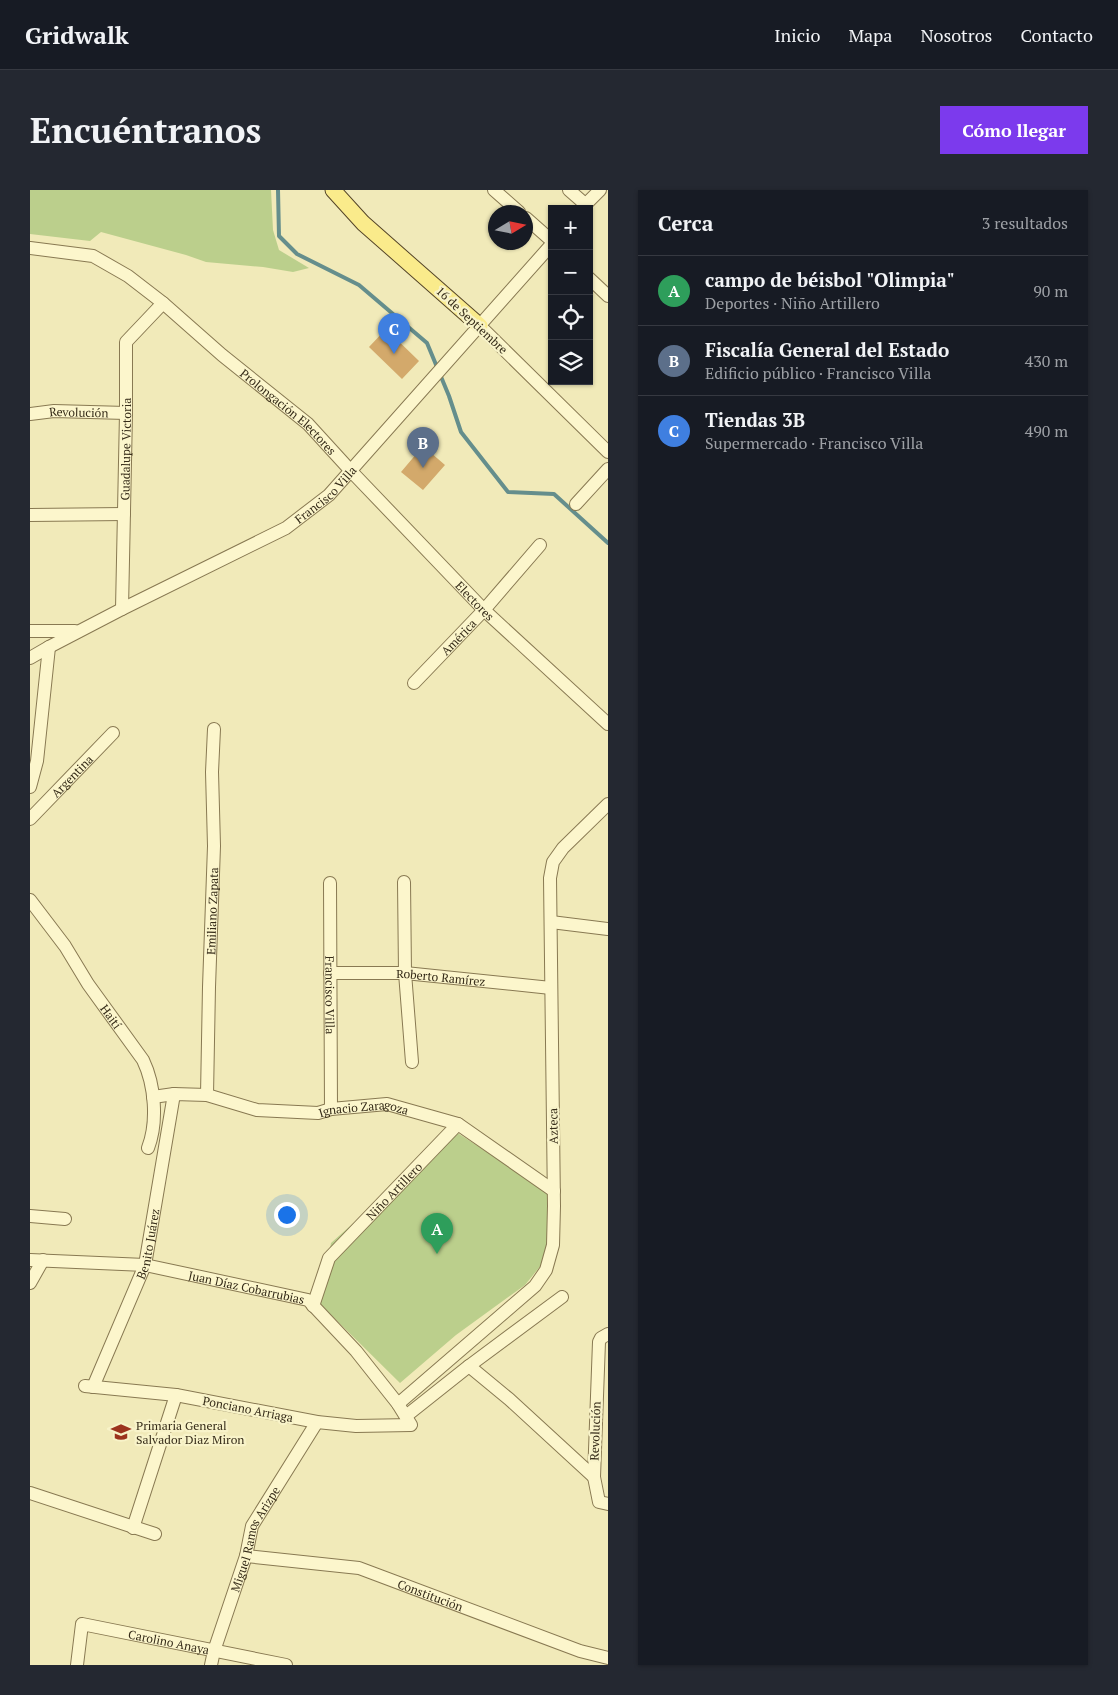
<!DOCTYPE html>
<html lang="es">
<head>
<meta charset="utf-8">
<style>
  body { margin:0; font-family:"PT Serif",serif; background:#242831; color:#f1f3f6 }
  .controls { position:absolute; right:15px; top:15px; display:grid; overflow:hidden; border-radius:0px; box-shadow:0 1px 4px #0004 }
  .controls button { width:45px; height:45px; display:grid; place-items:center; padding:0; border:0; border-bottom:1px solid #363941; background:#171b24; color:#f1f3f6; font:25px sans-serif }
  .compass { position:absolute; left:458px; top:15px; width:45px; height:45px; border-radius:50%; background:#171b24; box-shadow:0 1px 4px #0004; rotate:80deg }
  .you { position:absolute; left:256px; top:1024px; width:18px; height:18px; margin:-12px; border:4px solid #fff; border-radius:50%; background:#1a73e8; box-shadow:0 0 0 8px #1a73e833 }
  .badge { display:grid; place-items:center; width:32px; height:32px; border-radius:50%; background:#7c3aed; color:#fff; font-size:16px; font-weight:700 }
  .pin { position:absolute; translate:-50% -41px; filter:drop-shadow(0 1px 2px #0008) }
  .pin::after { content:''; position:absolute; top:26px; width:18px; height:15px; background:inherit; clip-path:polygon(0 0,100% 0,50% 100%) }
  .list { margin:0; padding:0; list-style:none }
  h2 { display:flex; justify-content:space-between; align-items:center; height:65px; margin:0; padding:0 20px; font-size:21px }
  h2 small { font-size:16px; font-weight:400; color:#9ea1a6 }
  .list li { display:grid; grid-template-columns:32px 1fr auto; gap:15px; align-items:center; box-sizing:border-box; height:70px; padding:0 20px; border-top:1px solid #363941 }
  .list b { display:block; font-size:19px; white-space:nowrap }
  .list p { margin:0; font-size:16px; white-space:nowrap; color:#9ea1a6 }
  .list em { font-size:16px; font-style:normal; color:#9ea1a6 }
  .icon { flex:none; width:28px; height:28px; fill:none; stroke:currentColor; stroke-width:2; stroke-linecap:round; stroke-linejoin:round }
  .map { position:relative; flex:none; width:578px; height:1475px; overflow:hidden; border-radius:0px }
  header { display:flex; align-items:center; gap:30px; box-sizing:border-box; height:70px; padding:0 25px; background:#171b24; border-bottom:1px solid #363941 }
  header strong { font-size:24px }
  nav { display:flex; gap:28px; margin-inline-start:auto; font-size:18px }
  .intro { display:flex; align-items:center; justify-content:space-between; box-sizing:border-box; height:120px; padding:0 30px }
  h1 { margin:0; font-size:35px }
  .button { padding:12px 22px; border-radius:0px; background:#7c3aed; color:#fff; font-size:18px; font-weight:700 }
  main { display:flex; gap:30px; padding:0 30px }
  aside { flex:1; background:#171b24; border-radius:0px; box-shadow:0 1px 4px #0004 }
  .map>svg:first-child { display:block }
  .green { fill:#bbcf8c }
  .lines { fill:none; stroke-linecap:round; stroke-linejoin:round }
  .stream { stroke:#658e8c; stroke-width:4 }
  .building { fill:#d3a96b }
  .minor-casing { stroke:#887952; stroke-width:14 }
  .major-casing { stroke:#554528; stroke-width:17 }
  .minor { stroke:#fcf6cc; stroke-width:12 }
  .major { stroke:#faeb8b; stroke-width:15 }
  .labels { text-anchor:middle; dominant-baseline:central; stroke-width:4.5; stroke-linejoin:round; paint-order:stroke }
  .street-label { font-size:12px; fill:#362c19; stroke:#f8f3c9 }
  .poi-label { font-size:12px; fill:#362c19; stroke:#f8f3c9; text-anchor:start }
</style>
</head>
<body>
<header>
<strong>Gridwalk</strong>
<nav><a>Inicio</a><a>Mapa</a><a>Nosotros</a><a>Contacto</a></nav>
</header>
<div class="intro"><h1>Encuéntranos</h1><a class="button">Cómo llegar</a></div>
<main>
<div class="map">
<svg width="578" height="1475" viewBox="0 0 578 1475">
  <rect width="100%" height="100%" fill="#f1eab9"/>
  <!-- green -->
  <path class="green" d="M0 0H241L243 40 249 60 279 78 263 82 233 77 176 72 156 65 71 42 60 51 0 44Z
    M426 942 522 1004 521 1043 512 1074 495 1095 426 1145 370 1193 290 1114 301 1053Z"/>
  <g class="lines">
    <!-- stream -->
    <path class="stream" d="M248 0 249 46 267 64 329 95 397 153 419 206 431 242 478 302 524 304 578 353"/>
  </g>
  <!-- building -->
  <path class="building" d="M356 139 389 171 372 189 339 157Z
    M393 256 415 275 393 300 371 282Z"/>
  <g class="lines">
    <defs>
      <g id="minor">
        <path d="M464 0 489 22"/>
        <path d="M539 0 555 14"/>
        <path d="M551 19 570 0"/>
        <path d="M496 28 522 51"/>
        <path id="s1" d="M0 58 63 66 98 86 133 113 192 165 278 234 320 280 454 420 578 534"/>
        <path d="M559 88 578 106"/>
        <path d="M450 136 578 262"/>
        <path id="s2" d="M0 224 24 221 96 223"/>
        <path d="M546 314 578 279"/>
        <path d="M0 325 94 324"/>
        <path id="s3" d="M92 419 96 223V152L133 113"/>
        <path d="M0 441H45"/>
        <path id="s4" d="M0 468 19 457 92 419 256 338 299 305 522 54"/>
        <path id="s5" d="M384 493 454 420 510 355"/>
        <path d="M0 597 7 571 19 457"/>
        <path id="s6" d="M0 629 83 543"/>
        <path d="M374 692 375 783 382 872"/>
        <path id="s7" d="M300 693 301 919"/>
        <path id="s8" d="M0 710 35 756 58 794 113 870C125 895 128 932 118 958"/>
        <path d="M521 732 578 739"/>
        <path id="s9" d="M300 783H375L521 798"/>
        <path id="s10" d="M177 905 179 797 184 656 182 582 184 539"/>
        <path id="s11" d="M123 907 144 904 177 905 227 920 288 923 301 919 357 914 428 934 524 1001"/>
        <path d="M0 1026 35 1029"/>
        <path id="s12" d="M0 1070 115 1075 278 1110 326 1161 368 1214 381 1235 326 1236 287 1232 146 1205 55 1196"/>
        <path d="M0 1093 13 1070"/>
        <path id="s13" d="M283 1116 299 1068 428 934"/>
        <path d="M578 1144 571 1148 569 1152 564 1287 569 1312 578 1314"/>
        <path d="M439 1176 479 1209 564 1287"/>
        <path id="s14" d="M63 1197 115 1075 144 904"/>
        <path d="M368 1214 505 1096 516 1080 523 1055 524 1016 520 688 523 672 533 658 578 614"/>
        <path d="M376 1226 439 1176 532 1107"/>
        <path d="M0 1303 125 1344"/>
        <path d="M103 1338 146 1205"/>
        <path id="s15" d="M216 1366 329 1378 550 1461 578 1468"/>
        <path id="s16" d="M47 1475 52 1434 256 1475"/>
        <path id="s17" d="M181 1475 184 1461 216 1366 222 1336 287 1232"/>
      </g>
      <path id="major" d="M303 0 333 33 450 136"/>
    </defs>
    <!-- minor casing -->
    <use href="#minor" class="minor-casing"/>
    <!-- major casing -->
    <use href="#major" class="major-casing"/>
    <!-- minor -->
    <use href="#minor" class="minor"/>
    <!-- major -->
    <use href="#major" class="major"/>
  </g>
  <!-- icons -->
  <defs>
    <symbol id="school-bare" viewBox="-9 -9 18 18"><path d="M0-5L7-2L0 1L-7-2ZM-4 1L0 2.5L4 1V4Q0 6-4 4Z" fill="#9c331d" stroke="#f8f3c9" stroke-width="2.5" paint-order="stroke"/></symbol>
  </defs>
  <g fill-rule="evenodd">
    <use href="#school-bare" x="77" y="1228" width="28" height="28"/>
  </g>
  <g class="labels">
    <!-- street labels -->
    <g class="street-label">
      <text transform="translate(442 130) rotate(43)">16 de Septiembre</text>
      <text stroke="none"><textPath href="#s1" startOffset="314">Prolongación Electores</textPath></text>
      <text stroke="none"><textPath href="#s2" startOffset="49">Revolución</textPath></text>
      <text stroke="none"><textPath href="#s3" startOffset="160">Guadalupe Victoria</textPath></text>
      <text stroke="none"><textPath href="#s4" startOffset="339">Francisco Villa</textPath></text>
      <text stroke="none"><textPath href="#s1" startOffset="580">Electores</textPath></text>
      <text stroke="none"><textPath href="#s5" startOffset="64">América</textPath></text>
      <text stroke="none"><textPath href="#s6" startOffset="60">Argentina</textPath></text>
      <text stroke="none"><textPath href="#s10" startOffset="184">Emiliano Zapata</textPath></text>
      <text stroke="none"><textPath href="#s9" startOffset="111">Roberto Ramírez</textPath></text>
      <text stroke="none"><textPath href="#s7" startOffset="112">Francisco Villa</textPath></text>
      <text stroke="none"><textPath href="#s8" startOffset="142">Haití</textPath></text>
      <text stroke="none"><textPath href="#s11" startOffset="214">Ignacio Zaragoza</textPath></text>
      <text transform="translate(523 936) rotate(-91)">Azteca</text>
      <text stroke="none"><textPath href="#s13" startOffset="144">Niño Artillero</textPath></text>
      <text stroke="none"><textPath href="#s14" startOffset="154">Benito Juárez</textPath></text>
      <text stroke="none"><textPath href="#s12" startOffset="219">Juan Díaz Cobarrubias</textPath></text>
      <text transform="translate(218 1219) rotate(11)">Ponciano Arriaga</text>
      <text transform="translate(565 1241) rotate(-88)">Revolución</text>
      <text stroke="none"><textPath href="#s17" startOffset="134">Miguel Ramos Arizpe</textPath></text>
      <text stroke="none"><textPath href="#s15" startOffset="190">Constitución</textPath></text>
      <text stroke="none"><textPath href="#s16" startOffset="130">Carolino Anaya</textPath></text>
    </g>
    <!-- poi labels -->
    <g class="poi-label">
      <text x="106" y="1235">Primaria General<tspan x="106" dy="14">Salvador Diaz Miron</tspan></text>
    </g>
  </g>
</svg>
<div class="controls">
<button>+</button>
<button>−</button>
<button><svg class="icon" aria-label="locate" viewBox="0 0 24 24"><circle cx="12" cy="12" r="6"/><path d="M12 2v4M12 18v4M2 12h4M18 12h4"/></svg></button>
<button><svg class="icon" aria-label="layers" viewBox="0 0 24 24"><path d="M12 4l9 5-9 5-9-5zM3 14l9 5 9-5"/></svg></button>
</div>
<svg class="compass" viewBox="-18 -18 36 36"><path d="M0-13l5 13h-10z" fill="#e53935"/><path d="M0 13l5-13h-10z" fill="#9ea1a6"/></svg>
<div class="you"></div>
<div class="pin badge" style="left:407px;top:1064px;background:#2e9e5b">A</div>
<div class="pin badge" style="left:393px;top:278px;background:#5c6f8a">B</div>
<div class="pin badge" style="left:364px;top:164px;background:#3f7fe0">C</div>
</div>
<aside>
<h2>Cerca<small>3 resultados</small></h2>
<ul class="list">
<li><span class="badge" style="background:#2e9e5b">A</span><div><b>campo de béisbol &quot;Olimpia&quot;</b><p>Deportes · Niño Artillero</p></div><em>90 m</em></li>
<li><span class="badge" style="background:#5c6f8a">B</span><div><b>Fiscalía General del Estado</b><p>Edificio público · Francisco Villa</p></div><em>430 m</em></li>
<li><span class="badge" style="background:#3f7fe0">C</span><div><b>Tiendas 3B</b><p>Supermercado · Francisco Villa</p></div><em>490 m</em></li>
</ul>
</aside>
</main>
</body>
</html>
